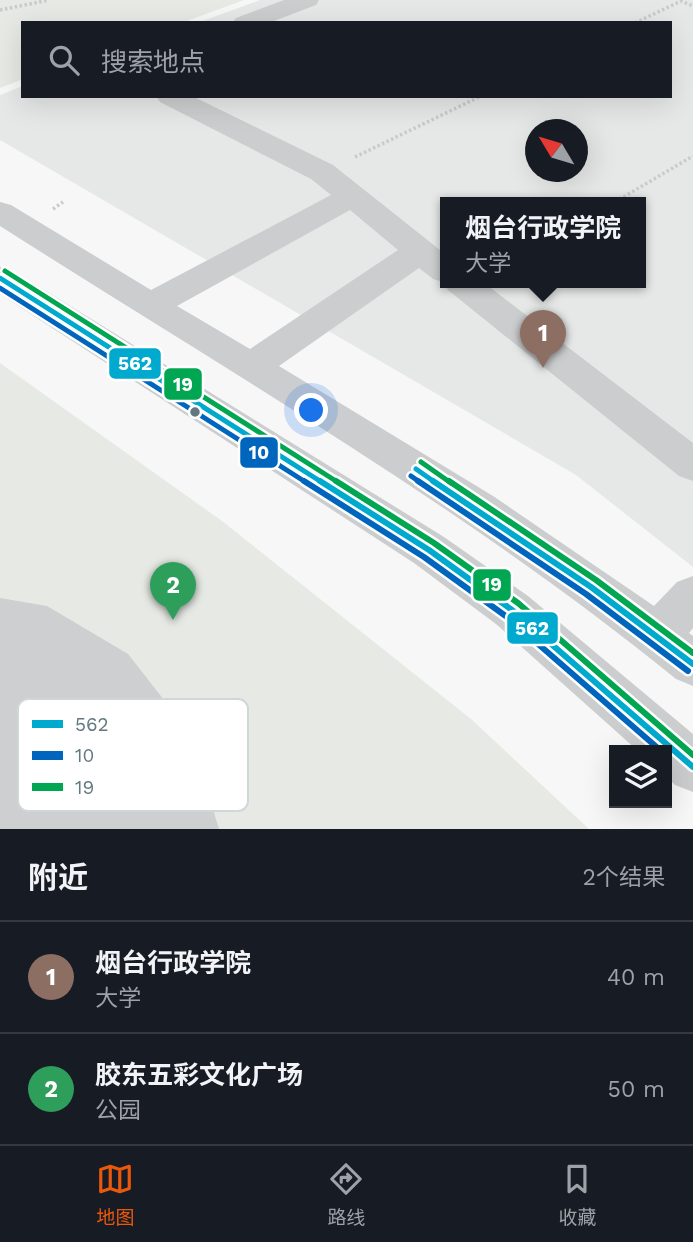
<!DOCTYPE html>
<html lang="zh">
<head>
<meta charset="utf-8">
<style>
  body { margin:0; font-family:"Work Sans","Noto Sans SC",sans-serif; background:#20242c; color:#f1f3f6 }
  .controls { position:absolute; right:21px; bottom:21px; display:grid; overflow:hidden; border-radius:0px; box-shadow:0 7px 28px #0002 }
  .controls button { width:63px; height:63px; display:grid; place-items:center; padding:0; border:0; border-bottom:2px solid #363941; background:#171b24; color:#f1f3f6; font:35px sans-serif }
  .compass { position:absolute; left:525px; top:119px; width:63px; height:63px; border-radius:50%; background:#171b24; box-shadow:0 7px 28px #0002; rotate:308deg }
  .you { position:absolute; left:312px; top:411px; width:24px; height:24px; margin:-18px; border:5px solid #fff; border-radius:50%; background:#1a73e8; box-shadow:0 0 0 10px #1a73e833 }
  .badge { display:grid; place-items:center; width:46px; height:46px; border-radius:50%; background:#ea580c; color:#fff; font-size:23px; font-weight:700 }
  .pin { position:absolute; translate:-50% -58px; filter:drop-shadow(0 2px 4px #0008) }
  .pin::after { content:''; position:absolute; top:37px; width:24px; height:21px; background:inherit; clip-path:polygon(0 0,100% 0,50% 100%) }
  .popup { position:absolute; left:440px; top:197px; width:206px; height:91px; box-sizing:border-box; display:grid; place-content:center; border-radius:0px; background:#171b24; filter:drop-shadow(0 2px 5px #0005); font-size:23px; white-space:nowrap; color:#9ea1a6 }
  .popup b { font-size:26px; color:#f1f3f6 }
  .popup::after { content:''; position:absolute; left:50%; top:100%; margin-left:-14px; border:14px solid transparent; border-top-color:#171b24 }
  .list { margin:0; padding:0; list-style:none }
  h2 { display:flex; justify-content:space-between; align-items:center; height:91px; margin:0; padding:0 28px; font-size:30px }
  h2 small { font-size:23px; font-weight:400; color:#9ea1a6 }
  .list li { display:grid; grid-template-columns:46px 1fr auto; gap:21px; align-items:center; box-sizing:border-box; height:112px; padding:0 28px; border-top:2px solid #363941 }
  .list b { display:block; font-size:26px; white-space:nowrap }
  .list p { margin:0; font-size:23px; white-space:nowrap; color:#9ea1a6 }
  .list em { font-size:23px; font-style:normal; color:#9ea1a6 }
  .icon { flex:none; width:38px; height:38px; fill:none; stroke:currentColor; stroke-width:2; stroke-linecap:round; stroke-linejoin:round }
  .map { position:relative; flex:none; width:693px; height:829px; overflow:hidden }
  .search { position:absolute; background:#171b24; box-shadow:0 7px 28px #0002; left:21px; right:21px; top:21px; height:77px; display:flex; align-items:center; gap:18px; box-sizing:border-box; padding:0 24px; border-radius:0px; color:#9ea1a6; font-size:26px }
  .sheet { height:315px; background:#171b24 }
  nav { display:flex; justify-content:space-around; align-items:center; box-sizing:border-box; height:98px; border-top:2px solid #363941; background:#171b24; font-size:19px; color:#9ea1a6 }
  nav a { display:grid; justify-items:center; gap:4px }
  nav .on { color:#ea580c }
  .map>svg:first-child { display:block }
  .built { fill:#e6e8e7; fill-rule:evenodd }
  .green { fill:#e6e9e4 }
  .building { fill:#cdcfd0 }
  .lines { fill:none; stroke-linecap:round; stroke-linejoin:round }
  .path { stroke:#c9cacb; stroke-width:3.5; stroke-dasharray:2.5 2.5; stroke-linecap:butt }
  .minor { fill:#cccdce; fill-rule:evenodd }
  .bus-1-far1-casing { stroke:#fff; stroke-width:10 }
  .bus-1-casing { stroke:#fff; stroke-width:11 }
  .bus-2-far1-casing { stroke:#fff; stroke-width:10 }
  .bus-2-casing { stroke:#fff; stroke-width:11 }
  .bus-3-far1-casing { stroke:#fff; stroke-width:10 }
  .bus-3-casing { stroke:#fff; stroke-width:11 }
  .bus-1-far1 { stroke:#00a9ce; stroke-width:5 }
  .bus-1 { stroke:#00a9ce; stroke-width:6 }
  .bus-2-far1 { stroke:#0065bd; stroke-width:5 }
  .bus-2 { stroke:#0065bd; stroke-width:6 }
  .bus-3-far1 { stroke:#00a651; stroke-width:5 }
  .bus-3 { stroke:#00a651; stroke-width:6 }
  .bus-dot { fill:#637981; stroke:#fff; stroke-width:2.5 }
  .key { fill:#fff; stroke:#d0d7d9; stroke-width:2 }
  .key-label { font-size:19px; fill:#637981 }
  .line-badge { stroke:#fff; stroke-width:2.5 }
  .badge-label { font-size:19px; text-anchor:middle; font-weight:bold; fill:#fff }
</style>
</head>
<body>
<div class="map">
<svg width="693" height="829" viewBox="0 0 693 829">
  <rect width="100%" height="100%" fill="#f7f7f7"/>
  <!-- built -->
  <path class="built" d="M260 0H693V567L576 475 0 140V95L23 86V96H670V23H197ZM536 130H578V172H536ZM445 202H641V282H445Z"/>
  <!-- green -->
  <path class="green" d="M0 0H244L181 23H23V79L0 88Z
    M0 363 222 521 471 719 589 829H0Z"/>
  <!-- building -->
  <path class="building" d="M0 598 47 606 128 654 189 732 219 829H0Z"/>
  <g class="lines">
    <!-- path -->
    <path class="path" d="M0 10 49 0
      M635 23 681 1 693 6
      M355 157 481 96
      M615 202 693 156
      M53 209 63 202"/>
    <!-- minor -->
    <path class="minor" d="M284 0H319L316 5 269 23H232L236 18Z
      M156 96H192L333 165 445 254V282H483L693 443V481L679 476 448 290 443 282 433 279 419 268 279 366 493 496 654 606 677 582 693 576V628L689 633 693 636V686L676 679C466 508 229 372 0 226V202L11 205 151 290 331 195 311 179 160 102ZM350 210 398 250 250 349 177 306Z
      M0 267 12 270 444 537 528 596 693 734V792L675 785 667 777V750H637L496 624 414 563 0 294Z"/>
    <defs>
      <path id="bus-1-far1" d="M0 278 323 483
        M416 469 436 483"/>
      <path id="bus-1" d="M320 481 429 550 512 610 693 767
        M433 481 591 587 693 664"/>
      <path id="bus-2-far1" d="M0 288 307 483
        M411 476 421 483"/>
      <path id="bus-2" d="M304 481 424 557 507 617 660 750
        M418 481 586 594 688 671"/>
      <path id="bus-3-far1" d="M5 271 339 483
        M421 462 451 483"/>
      <path id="bus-3" d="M336 481 434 543 518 603 693 755
        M449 481 596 580 693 653"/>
    </defs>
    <!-- bus-1-far1 casing -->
    <use href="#bus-1-far1" class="bus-1-far1-casing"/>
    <!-- bus-1 casing -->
    <use href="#bus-1" class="bus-1-casing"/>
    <!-- bus-2-far1 casing -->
    <use href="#bus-2-far1" class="bus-2-far1-casing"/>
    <!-- bus-2 casing -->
    <use href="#bus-2" class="bus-2-casing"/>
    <!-- bus-3-far1 casing -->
    <use href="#bus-3-far1" class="bus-3-far1-casing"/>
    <!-- bus-3 casing -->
    <use href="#bus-3" class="bus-3-casing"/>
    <!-- bus-1-far1 -->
    <use href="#bus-1-far1" class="bus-1-far1"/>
    <!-- bus-1 -->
    <use href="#bus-1" class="bus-1"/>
    <!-- bus-2-far1 -->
    <use href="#bus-2-far1" class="bus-2-far1"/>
    <!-- bus-2 -->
    <use href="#bus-2" class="bus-2"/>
    <!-- bus-3-far1 -->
    <use href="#bus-3-far1" class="bus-3-far1"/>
    <!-- bus-3 -->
    <use href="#bus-3" class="bus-3"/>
  </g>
  <!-- markers -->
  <circle class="bus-dot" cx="195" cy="412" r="6"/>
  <!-- legend -->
  <rect x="18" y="699" width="230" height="112" rx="10" class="key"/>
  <rect x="32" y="720" width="31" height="8" fill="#00a9ce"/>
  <rect x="32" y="751" width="31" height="9" fill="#0065bd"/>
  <rect x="32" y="783" width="31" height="8" fill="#00a651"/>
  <g class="key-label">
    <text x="75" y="731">562</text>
    <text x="75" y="762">10</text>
    <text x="75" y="794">19</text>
  </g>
  <g class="line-badge">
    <rect x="108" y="347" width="54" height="33" rx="7" fill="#00a9ce"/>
    <rect x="163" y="367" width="40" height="34" rx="7" fill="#00a651"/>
    <rect x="239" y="436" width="40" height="33" rx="7" fill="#0065bd"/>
    <rect x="472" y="568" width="40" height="34" rx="7" fill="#00a651"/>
    <rect x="506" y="611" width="53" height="34" rx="7" fill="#00a9ce"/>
  </g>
  <g class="badge-label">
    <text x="135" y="370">562</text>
    <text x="183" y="391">19</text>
    <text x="259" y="459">10</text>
    <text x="492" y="591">19</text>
    <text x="532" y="635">562</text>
  </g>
</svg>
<div class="controls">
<button><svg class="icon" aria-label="layers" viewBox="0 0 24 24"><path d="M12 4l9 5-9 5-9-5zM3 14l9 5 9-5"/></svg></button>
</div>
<svg class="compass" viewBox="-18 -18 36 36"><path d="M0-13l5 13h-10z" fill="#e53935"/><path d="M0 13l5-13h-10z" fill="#9ea1a6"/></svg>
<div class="you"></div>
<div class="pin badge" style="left:543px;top:368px;background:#8d6e63">1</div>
<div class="popup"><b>烟台行政学院</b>大学</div>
<div class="pin badge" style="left:173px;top:620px;background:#2e9e5b">2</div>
<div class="search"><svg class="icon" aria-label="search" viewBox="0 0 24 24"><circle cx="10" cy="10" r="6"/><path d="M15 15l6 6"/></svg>搜索地点</div>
</div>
<section class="sheet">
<h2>附近<small>2个结果</small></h2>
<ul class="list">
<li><span class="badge" style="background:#8d6e63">1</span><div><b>烟台行政学院</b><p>大学</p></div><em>40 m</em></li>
<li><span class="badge" style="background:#2e9e5b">2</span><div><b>胶东五彩文化广场</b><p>公园</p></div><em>50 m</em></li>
</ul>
</section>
<nav>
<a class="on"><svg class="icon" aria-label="map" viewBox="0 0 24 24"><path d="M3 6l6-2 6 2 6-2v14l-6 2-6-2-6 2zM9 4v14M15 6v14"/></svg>地图</a>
<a><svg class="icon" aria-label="directions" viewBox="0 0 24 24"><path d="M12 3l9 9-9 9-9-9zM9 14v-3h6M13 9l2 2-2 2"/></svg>路线</a>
<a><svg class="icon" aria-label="saved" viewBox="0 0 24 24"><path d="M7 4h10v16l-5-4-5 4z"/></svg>收藏</a>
</nav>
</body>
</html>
